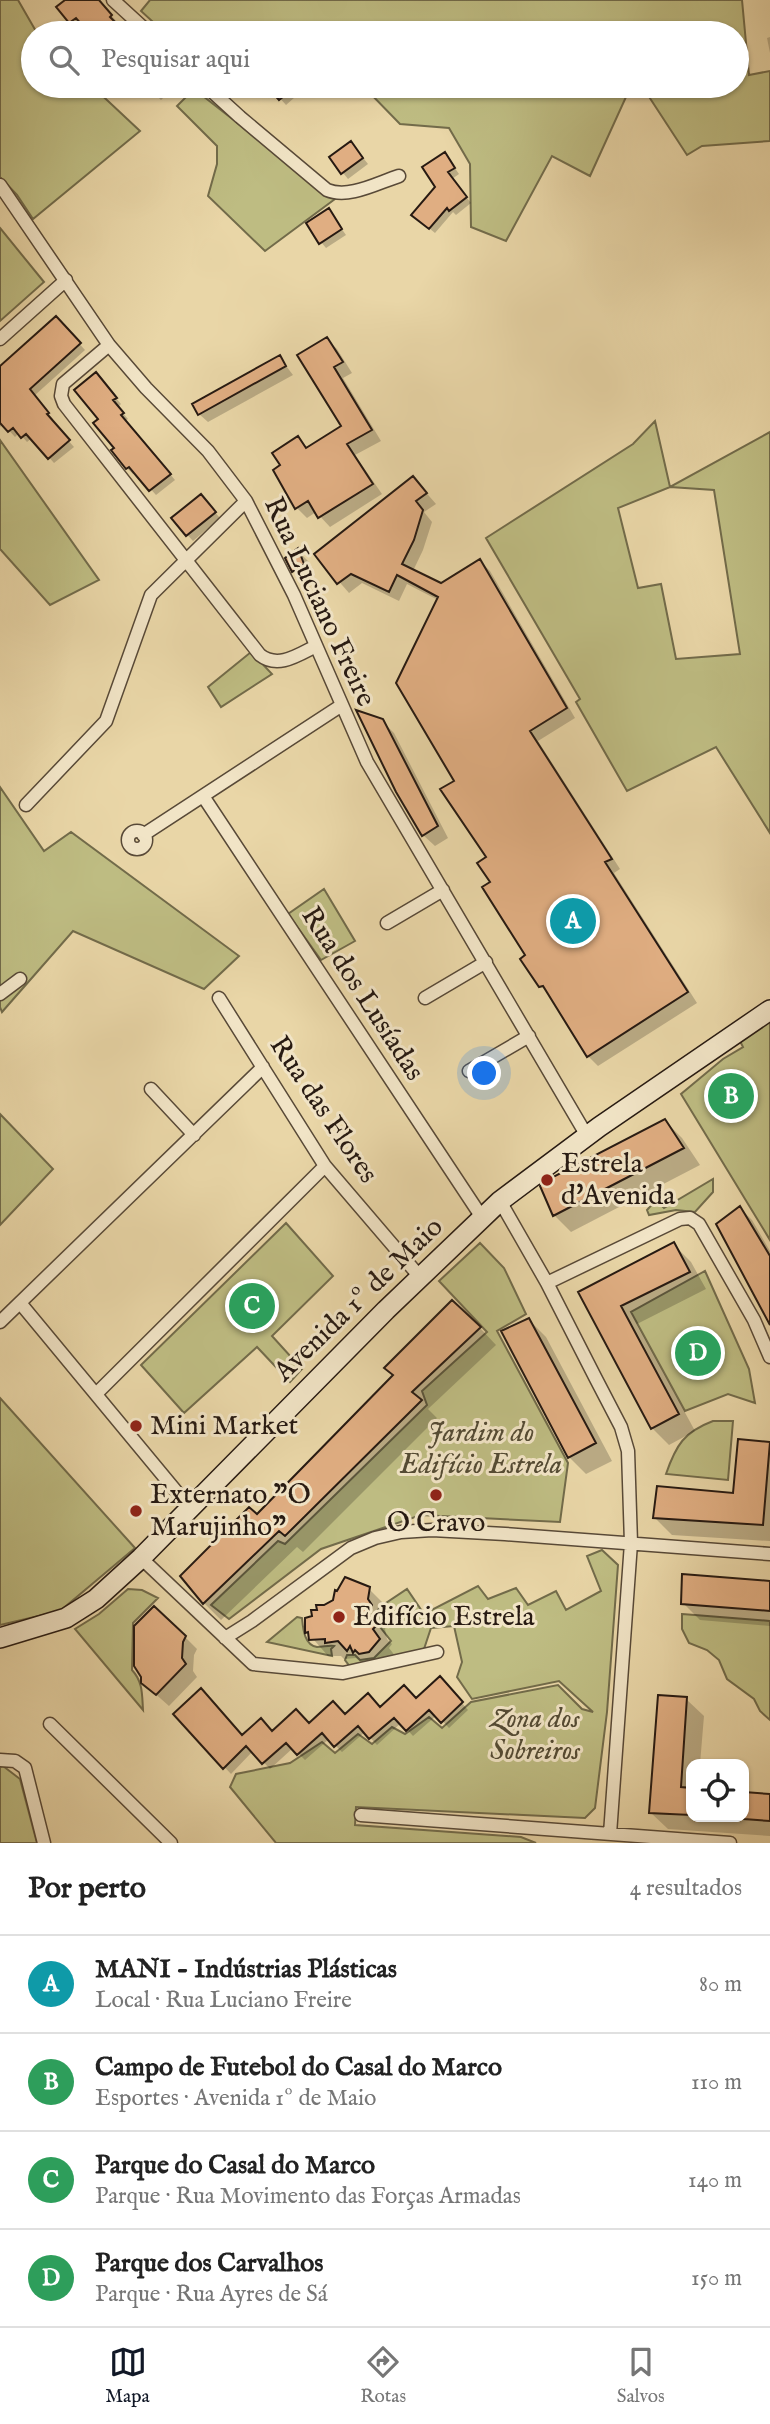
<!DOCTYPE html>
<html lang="pt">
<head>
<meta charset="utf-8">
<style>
  body { margin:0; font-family:"IM FELL English",serif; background:#f6f6f6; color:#222 }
  .controls { position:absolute; right:21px; bottom:21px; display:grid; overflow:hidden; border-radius:14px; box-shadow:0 2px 5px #0004 }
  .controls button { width:63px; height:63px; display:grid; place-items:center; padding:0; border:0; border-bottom:2px solid #e0e0e0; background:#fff; color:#222; font:35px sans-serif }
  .you { position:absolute; left:485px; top:1074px; width:24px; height:24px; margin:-18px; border:5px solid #fff; border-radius:50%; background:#1a73e8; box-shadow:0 0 0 10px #1a73e833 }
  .badge { display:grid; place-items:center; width:46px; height:46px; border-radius:50%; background:#111827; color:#fff; font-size:23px; font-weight:700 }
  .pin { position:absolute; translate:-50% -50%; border:4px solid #fff; box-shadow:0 2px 7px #0006 }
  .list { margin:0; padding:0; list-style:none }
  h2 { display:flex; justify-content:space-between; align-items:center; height:91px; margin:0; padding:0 28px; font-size:30px }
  h2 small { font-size:23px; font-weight:400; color:#767676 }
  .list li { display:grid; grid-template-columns:46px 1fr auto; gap:21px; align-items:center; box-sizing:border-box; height:98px; padding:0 28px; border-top:2px solid #e0e0e0 }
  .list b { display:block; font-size:26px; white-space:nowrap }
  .list p { margin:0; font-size:23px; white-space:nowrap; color:#767676 }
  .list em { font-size:23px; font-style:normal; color:#767676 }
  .icon { flex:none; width:38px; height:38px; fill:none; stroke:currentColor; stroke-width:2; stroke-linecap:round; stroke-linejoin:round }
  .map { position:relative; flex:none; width:770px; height:1843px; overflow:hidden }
  .search { position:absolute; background:#fff; box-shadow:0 2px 5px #0004; left:21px; right:21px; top:21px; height:77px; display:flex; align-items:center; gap:18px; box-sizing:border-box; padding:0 24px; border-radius:38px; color:#767676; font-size:26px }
  .sheet { height:483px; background:#fff }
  nav { display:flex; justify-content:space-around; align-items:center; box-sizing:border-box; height:98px; border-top:2px solid #e0e0e0; background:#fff; font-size:19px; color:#767676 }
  nav a { display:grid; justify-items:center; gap:4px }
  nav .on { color:#111827 }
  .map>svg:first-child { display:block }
  .green { fill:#bebc82; stroke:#726b4a; stroke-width:2; fill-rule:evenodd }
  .shadow { fill:#0003 }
  .building { fill:#e0ae82; stroke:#271a12; stroke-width:2 }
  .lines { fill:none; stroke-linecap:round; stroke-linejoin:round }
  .street-casing { stroke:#584937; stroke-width:15 }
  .secondary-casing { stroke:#271a12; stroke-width:22 }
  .street { stroke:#f1e4c6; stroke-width:12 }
  .secondary { stroke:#f1e4c6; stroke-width:19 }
  .poi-dot { fill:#8f2418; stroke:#f1e4c6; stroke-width:2.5 }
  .labels { text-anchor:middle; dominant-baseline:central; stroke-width:6; stroke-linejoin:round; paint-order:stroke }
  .street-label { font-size:28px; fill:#271a12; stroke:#f1e4c6 }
  .poi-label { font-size:28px; fill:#271a12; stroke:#f1e4c6; text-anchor:start }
  .park-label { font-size:28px; font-style:italic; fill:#544b34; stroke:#f1e4c6 }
</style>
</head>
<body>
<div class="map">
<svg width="770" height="1843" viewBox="0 0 770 1843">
  <rect width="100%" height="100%" fill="#e9d6a7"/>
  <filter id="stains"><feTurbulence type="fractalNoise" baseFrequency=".00286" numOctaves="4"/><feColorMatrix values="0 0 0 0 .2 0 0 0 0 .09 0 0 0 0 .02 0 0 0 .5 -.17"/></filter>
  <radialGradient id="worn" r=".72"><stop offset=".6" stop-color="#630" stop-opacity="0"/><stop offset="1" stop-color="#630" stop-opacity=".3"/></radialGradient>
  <!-- green -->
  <path class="green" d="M0 0H18L37 33H33V86H92L140 131 33 219 17 195 0 177Z
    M150 0H742L749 75 770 71V141L702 146 687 155 642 86H737V33H312L306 27 301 33H165L141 11Z
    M363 86H631L590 176 552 156 506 241 471 227 470 164 449 128 400 124Z
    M194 89 335 199 265 251 208 196 217 164V146L177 106Z
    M0 228 44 282 0 321Z
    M655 421 670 487 770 432V833L716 747 627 791 576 702 580 699 486 538 633 444ZM670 487 714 490 740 654 676 659 661 584 638 588 618 508Z
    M0 440 99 580 50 605 0 549Z
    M251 652 272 674 221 707 208 687Z
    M0 787 44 851 71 832 239 956 204 989 73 931 2 1012 0 1007Z
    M324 889 355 941 321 960 288 914Z
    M770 1020V1240L681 1094 723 1059 743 1047 739 1039Z
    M0 1114 53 1169 0 1225Z
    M713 1179V1192L695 1212 676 1210 649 1215 647 1210 656 1200 664 1208Z
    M286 1223 333 1276 272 1336 302 1369 290 1382 257 1347 184 1413 141 1365Z
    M480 1243 504 1268 526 1314 497 1331 568 1463 560 1522 421 1515 321 1549 229 1619 211 1605 278 1541 285 1544 427 1405 422 1391 487 1332 439 1281Z
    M705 1271 749 1369 755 1403 728 1394 685 1411 631 1312Z
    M0 1398 135 1548 60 1611 0 1625Z
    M713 1421H733L728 1480 666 1474C676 1445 684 1432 713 1421Z
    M602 1550 618 1565 607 1712 595 1808 585 1818 356 1807 355 1825 521 1837 536 1843H276L230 1787 236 1774 290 1763 322 1742 335 1753 358 1734 372 1744 392 1727 405 1734 429 1717 442 1728 471 1702 558 1685 582 1709 593 1712 559 1681 472 1699 457 1677 462 1662 454 1626 431 1628 424 1649 351 1668 345 1660 347 1655H355L360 1660 374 1658 391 1641 373 1618 380 1607 407 1589 424 1614 478 1586 488 1599 516 1588 528 1605 556 1591 566 1610 601 1591 587 1556Z
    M128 1589 142 1590 158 1598 133 1623 132 1670C143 1682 142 1694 143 1710L75 1629 99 1614Z
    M682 1614 770 1621V1720L760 1711 754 1699 727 1679 719 1660 707 1650 689 1643 682 1629Z
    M297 1617 302 1618C303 1628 304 1645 317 1647 323 1647 329 1645 334 1646L331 1649 332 1656 267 1642Z
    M3 1766 20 1779 37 1843H0V1767Z"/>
  <!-- shadow -->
  <path class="shadow" d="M68 0H98L117 22 115 24 124 33H91L83 24 77 29 59 8Z
    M770 37V53L767 38Z
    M147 86H175L161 100Z
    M269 86H299L303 90 286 105Z
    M356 149 368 164 348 179 331 158Z
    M445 154 459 174 452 179 471 203 456 215 453 212 435 233 419 220 437 187Z
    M329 211 346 235 326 248 321 242Z
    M56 318 85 350 34 396 53 419 51 421 74 447 54 463 32 438 27 442 19 433 15 437 3 424 0 427V369Z
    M327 339 337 349 352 373 343 378 381 441 355 455 382 494 330 527 316 512 307 518 297 508 282 466 298 438 308 448 343 427Z
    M280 358 293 375 208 422 199 414Z
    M101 380 121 404 118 407 128 419 125 421 175 480 156 495 135 472 133 474 127 468 114 451 117 448 101 419Z
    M423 489 436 504 424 512 432 522 423 550 413 571 441 585 480 561 490 571 575 718 538 741 620 869 614 873 697 1003 598 1066 588 1056 551 996 541 986 492 882 488 857 456 782 438 600 407 584 399 601 362 583 349 593 316 555Z
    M206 502 220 518 193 541 173 519Z
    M298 551 309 562 315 576 305 583 294 571 287 559Z
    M382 721 394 733 448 838 435 846 423 835Z
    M665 1121 682 1138 700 1165 571 1232 554 1215Z
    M740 1208 752 1220 770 1251V1318Z
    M674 1245 691 1262 706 1289 637 1324 695 1431 669 1445 652 1428 580 1293Z
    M529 1320 546 1337 612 1461 586 1474 569 1457Z
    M480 1328 496 1345 428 1409 437 1418 303 1552 297 1547 221 1620 200 1599 257 1516Z
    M770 1444V1541L672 1535 655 1518 734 1495Z
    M770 1583V1626L700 1620 683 1603Z
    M369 1589 386 1606 385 1617 388 1623 385 1629 387 1639 392 1644 389 1648 396 1657 365 1666 356 1658 344 1659 341 1656H328L307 1632 314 1618 324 1607Z
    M185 1637 197 1649 194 1655 193 1671 197 1677 169 1706 143 1683Z
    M446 1685 468 1710 449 1728 437 1715 413 1736 401 1723 377 1745 365 1732 342 1752 329 1739 305 1760 293 1748 270 1769 253 1751 231 1774 175 1714 242 1737 273 1733 416 1700Z
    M686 1699 704 1716 700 1764H691V1817H744V1793L770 1795V1836L668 1829 650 1812Z"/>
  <!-- building -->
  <path class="building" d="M65 0H99L112 15 110 17 126 33H89L76 18 69 23 56 7Z
    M267 86H296L279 100Z
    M351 141 363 158 341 174 329 157Z
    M445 152 455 168 448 172 467 197 449 211 447 208 429 229 411 215 435 187 422 167Z
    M329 208 342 229 319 244 306 223Z
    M56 316 81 343 30 389 49 413 47 414 70 440 48 459 26 434 21 438 13 428 8 432 0 423V366Z
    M327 337 343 362 334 367 372 430 347 444 373 484 318 518 308 501 295 509 273 470 280 465 272 453 298 436 306 448 341 426 297 355Z
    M280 355 286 366 198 415 192 404Z
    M96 372 117 398 113 400 124 413 121 415 171 474 149 491 129 467 126 469 111 450 114 448 93 423 98 419 74 390Z
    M413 476 427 493 416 501 423 510 414 540 402 564 441 583 480 559 567 708 530 731 612 859 605 862 688 992 587 1057 543 986 539 987 520 959 525 955 482 887 490 882 477 863 486 857 440 789 454 781 396 683 438 597 397 575 389 592 351 574 337 584 314 554Z
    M201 494 216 512 186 536 171 518Z
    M298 548 304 564 292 572 285 558Z
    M356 710 383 719 438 826 422 836 396 792Z
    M665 1119 684 1148 553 1216 540 1186 551 1178Z
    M740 1206 770 1256V1325L716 1224Z
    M674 1242 690 1272 621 1306 679 1414 651 1429 578 1292Z
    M452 1300 481 1327 412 1392 422 1400 285 1536 279 1531 203 1604 180 1576 249 1507 257 1514 393 1375 384 1368Z
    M529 1318 596 1443 568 1458 501 1331Z
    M738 1439 770 1442 763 1525 653 1518 657 1486 733 1493Z
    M682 1574 770 1581V1611L681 1604Z
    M345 1577 370 1587 368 1599 372 1605 368 1611 370 1621 376 1626 373 1629 380 1639 369 1652 359 1654 355 1650 353 1653 350 1646 347 1651 338 1641 325 1643V1639L309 1640 308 1632 305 1633V1618L312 1616 311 1610H317L316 1605H324L333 1600 335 1590 337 1591Z
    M154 1606 186 1636 183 1642 182 1658 186 1664 156 1695 141 1683V1677L134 1666V1626Z
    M440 1676 463 1702 441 1723 429 1710 406 1731 394 1718 369 1739 358 1726 334 1747 322 1733 297 1755 286 1743 262 1764 246 1746 223 1769 173 1714 201 1688 242 1735 261 1718 272 1731 296 1709 309 1723 333 1701 345 1714 368 1693 380 1707 404 1685 416 1698Z
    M658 1695 687 1697 681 1787 691 1788V1815L649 1813Z
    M744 1792 770 1794V1821L744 1819Z"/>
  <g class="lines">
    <defs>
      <path id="street" d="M113 0 149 33
        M206 86 240 117 327 190C349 199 377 183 399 176
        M0 185 109 345 146 388 208 451 246 501 294 595 367 762 587 1136
        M0 339 66 280
        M109 345 63 384 61 396 64 404 260 655C278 669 298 655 316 646
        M203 796 483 1219
        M26 805 106 721 151 595 246 501
        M128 840a9 9 0 1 1 18 0a9 9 0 1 1-18 0Z
        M143 835 342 705
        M387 923 443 890
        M0 994 20 979
        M219 998 325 1166 420 1277
        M425 998 486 962
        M469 1071 529 1036
        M151 1089 194 1135
        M500 1201 547 1283 595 1377 621 1427 628 1451 631 1543 610 1834
        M547 1283 680 1219 690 1218 699 1224 754 1320 770 1357
        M21 1304 190 1508
        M0 1322 263 1067
        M96 1394 325 1166
        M141 1558 253 1664 343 1673 437 1652
        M225 1638 252 1621 351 1548 375 1538 401 1532 432 1530 505 1534 770 1554
        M50 1724 171 1843
        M0 1760 15 1761 25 1768 44 1843
        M361 1815 730 1843"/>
      <path id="secondary" d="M0 1638 66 1618 96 1599 141 1558 386 1310 500 1201 599 1127 770 1010"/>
    </defs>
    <!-- street casing -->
    <use href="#street" class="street-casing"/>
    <!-- secondary casing -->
    <use href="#secondary" class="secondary-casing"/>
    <!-- street -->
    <use href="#street" class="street"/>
    <!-- secondary -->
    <use href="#secondary" class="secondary"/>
  </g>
  <!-- markers -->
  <g class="poi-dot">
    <circle cx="547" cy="1180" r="7"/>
    <circle cx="136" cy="1426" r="7"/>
    <circle cx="436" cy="1495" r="7"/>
    <circle cx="136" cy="1511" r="7"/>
    <circle cx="339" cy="1617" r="7"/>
  </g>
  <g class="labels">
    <!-- street labels -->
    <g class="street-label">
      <text transform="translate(319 602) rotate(65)">Rua Luciano Freire</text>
      <text transform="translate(362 994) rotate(57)">Rua dos Lusíadas</text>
      <text transform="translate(323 1110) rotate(56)">Rua das Flores</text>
      <text transform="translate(359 1300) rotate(-44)">Avenida 1º de Maio</text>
    </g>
    <!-- poi labels -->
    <g class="poi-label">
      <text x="561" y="1164">Estrela<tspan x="561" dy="32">d'Avenida</tspan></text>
      <text x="150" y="1426">Mini Market</text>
      <text x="150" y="1495">Externato "O<tspan x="150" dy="32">Marujinho"</tspan></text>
      <text x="436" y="1523" text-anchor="middle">O Cravo</text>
      <text x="353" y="1617">Edifício Estrela</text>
    </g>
    <!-- park labels -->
    <g class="park-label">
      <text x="481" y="1433">Jardim do<tspan x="481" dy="32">Edifício Estrela</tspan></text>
      <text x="535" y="1719">Zona dos<tspan x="535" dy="32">Sobreiros</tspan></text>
    </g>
  </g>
  <rect width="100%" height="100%" filter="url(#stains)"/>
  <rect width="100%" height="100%" fill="url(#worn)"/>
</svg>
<div class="controls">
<button><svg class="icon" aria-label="locate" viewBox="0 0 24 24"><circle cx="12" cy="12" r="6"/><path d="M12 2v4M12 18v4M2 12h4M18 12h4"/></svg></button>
</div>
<div class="you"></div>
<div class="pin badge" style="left:573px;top:921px;background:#0f9aa8">A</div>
<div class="pin badge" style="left:731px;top:1096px;background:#2e9e5b">B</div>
<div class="pin badge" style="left:252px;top:1306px;background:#2e9e5b">C</div>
<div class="pin badge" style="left:698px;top:1353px;background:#2e9e5b">D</div>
<div class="search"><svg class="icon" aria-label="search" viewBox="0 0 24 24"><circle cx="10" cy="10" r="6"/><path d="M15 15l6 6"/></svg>Pesquisar aqui</div>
</div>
<section class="sheet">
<h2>Por perto<small>4 resultados</small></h2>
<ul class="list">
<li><span class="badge" style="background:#0f9aa8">A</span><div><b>MANI - Indústrias Plásticas</b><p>Local · Rua Luciano Freire</p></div><em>80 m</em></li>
<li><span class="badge" style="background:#2e9e5b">B</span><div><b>Campo de Futebol do Casal do Marco</b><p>Esportes · Avenida 1º de Maio</p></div><em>110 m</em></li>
<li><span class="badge" style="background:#2e9e5b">C</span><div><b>Parque do Casal do Marco</b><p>Parque · Rua Movimento das Forças Armadas</p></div><em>140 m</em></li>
<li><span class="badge" style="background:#2e9e5b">D</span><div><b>Parque dos Carvalhos</b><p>Parque · Rua Ayres de Sá</p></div><em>150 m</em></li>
</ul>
</section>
<nav>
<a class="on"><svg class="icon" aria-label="map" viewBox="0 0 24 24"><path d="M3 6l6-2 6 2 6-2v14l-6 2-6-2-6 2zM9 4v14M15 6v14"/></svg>Mapa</a>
<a><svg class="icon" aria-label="directions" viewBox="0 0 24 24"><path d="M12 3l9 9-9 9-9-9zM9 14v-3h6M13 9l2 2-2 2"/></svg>Rotas</a>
<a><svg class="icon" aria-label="saved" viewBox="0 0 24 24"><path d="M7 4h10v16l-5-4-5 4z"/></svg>Salvos</a>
</nav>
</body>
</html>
